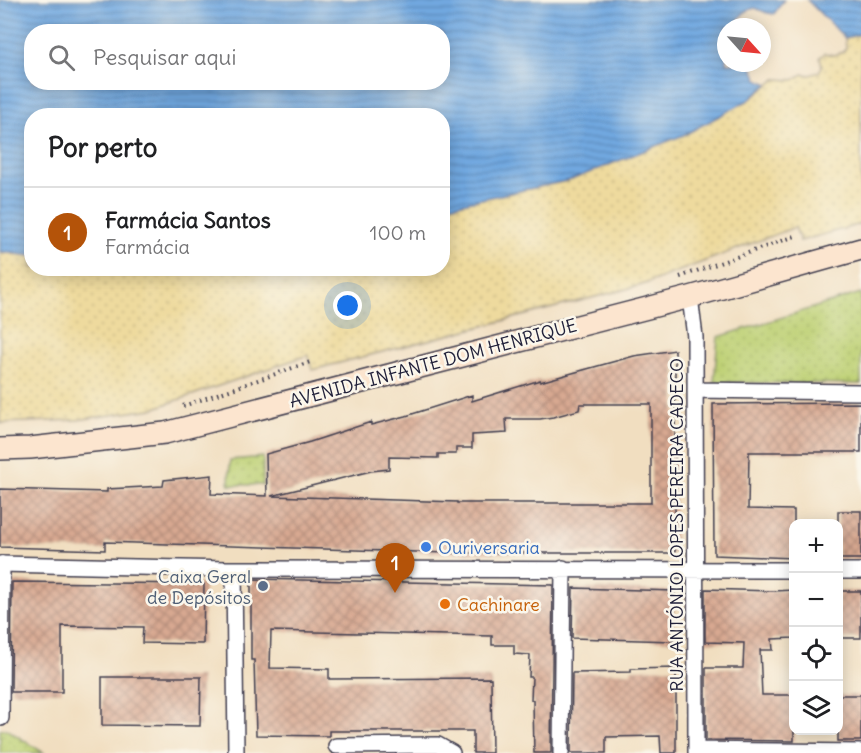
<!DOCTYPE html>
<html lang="pt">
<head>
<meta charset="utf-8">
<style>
  body { margin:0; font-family:Delius,sans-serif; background:#f6f6f6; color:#202124 }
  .controls { position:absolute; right:18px; bottom:18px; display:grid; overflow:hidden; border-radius:12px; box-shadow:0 3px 15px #0003 }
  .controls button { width:54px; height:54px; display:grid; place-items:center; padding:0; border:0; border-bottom:2px solid #e0e0e0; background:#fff; color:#202124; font:30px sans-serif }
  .compass { position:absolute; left:717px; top:18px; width:54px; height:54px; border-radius:50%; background:#fff; box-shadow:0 3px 15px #0003; rotate:117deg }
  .you { position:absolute; left:348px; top:306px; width:21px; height:21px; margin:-15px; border:4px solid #fff; border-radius:50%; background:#1a73e8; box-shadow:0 0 0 9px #1a73e833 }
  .badge { display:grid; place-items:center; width:39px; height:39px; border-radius:50%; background:#b45309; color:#fff; font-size:20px; font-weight:700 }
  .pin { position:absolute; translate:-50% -50px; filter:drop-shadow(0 2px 3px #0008) }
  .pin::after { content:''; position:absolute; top:32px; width:21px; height:18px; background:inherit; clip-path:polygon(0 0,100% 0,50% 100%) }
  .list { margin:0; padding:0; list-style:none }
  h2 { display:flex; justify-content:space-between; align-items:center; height:78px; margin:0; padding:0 24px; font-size:26px }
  h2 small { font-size:20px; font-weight:400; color:#757577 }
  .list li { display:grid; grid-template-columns:39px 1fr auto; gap:18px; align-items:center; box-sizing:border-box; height:90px; padding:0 24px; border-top:2px solid #e0e0e0 }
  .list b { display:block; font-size:22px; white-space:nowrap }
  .list p { margin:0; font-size:20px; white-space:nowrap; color:#757577 }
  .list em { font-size:20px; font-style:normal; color:#757577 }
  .icon { flex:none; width:33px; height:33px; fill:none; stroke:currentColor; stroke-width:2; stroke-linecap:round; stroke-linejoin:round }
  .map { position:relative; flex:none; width:861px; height:753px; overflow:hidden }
  .search { position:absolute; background:#fff; box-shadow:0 3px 15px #0003; left:24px; top:24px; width:426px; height:66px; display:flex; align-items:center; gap:15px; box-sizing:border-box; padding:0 21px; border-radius:24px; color:#757577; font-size:22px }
  .panel { position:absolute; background:#fff; box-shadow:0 3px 15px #0003; left:24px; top:108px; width:426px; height:168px; border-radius:24px }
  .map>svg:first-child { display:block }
  .grass { fill:url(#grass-dots); stroke:#707957; stroke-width:1.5 }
  .sand { fill:url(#sand-dots); stroke:#887e6c; stroke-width:1.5 }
  .water { fill:url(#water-rules); stroke:#4a658e; stroke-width:1.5; fill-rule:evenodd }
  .building { fill:url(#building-cross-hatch); fill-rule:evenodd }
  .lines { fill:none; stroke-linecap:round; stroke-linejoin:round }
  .minor-casing { stroke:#413e4f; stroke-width:18 }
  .secondary-casing { stroke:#413e4f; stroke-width:24 }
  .path { stroke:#413e4f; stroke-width:4; stroke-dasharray:1.5 4.5; stroke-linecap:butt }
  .minor { stroke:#fff; stroke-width:15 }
  .secondary { stroke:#fce5cf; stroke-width:21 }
  .shop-dot { fill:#3f7fe0; stroke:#fbf7ec; stroke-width:2 }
  .service-dot { fill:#5c6f8a; stroke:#fbf7ec; stroke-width:2 }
  .food-dot { fill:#e8710a; stroke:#fbf7ec; stroke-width:2 }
  .labels { text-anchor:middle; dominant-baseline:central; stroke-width:5; stroke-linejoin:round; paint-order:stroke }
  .street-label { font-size:18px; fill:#22223b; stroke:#fbf7ec }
  .shop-label { font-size:18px; fill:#366cbe; stroke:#fbf7ec; text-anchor:start }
  .service-label { font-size:18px; fill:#4e5e75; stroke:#fbf7ec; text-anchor:end }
  .food-label { font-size:18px; fill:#c56008; stroke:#fbf7ec; text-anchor:start }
</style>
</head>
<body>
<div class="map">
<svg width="861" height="753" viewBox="0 0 861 753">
  <defs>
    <pattern id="grass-dots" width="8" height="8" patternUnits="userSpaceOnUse" patternTransform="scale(1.5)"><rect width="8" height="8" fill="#bdd073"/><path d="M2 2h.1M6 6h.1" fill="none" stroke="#a2b264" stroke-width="1.8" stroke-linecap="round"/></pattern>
    <pattern id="sand-dots" width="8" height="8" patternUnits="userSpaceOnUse" patternTransform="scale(1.5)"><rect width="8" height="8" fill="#eeda9e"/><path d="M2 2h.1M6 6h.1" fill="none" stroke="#ccbb89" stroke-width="1.8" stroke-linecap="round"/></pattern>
    <pattern id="water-rules" width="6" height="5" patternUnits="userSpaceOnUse" patternTransform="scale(1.5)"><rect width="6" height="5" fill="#71a8e0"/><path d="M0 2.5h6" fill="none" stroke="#5c88b7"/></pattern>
    <pattern id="building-cross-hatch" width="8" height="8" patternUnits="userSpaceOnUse" patternTransform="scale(1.5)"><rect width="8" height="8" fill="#d8a991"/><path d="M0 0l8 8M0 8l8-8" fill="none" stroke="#af8978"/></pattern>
  </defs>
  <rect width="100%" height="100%" fill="#fbf7ec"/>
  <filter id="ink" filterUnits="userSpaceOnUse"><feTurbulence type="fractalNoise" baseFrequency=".0167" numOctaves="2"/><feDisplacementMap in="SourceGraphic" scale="12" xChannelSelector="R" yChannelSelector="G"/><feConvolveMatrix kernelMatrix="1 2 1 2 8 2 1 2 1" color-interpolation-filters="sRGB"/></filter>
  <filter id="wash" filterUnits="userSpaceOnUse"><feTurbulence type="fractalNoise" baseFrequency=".008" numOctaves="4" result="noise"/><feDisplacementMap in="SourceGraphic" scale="24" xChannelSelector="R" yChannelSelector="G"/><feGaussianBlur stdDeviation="1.35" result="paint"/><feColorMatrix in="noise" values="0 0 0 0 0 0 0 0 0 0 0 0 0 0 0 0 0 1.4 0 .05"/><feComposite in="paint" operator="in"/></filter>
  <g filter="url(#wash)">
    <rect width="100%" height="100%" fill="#f1dec0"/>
    <!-- grass -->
    <path class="grass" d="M861 293V384L714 382 718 337Z
      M263 457V485H229L230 460Z
      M6 729 44 753H0V730Z"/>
    <!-- sand -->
    <path class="sand" d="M861 34V224L800 241 795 227 642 285 312 370 308 355 152 409 77 420 0 423V252L31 256 32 268H442L443 207 571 180 749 100 776 79 794 80 803 74 810 75 819 72 822 66 820 57 825 53 833 55 843 52 846 48 845 38Z"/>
    <!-- water -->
    <path class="water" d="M0 0H784L774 14 767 13 755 8C744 11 739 16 735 27H726V63H750L758 79 768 84 749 100 686 134 571 180 443 207 442 116H32V256L0 252ZM32 32H442V82H32Z
      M807 0H861V34L845 38Z"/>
    <g id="blocks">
      <!-- building -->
      <path class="building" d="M675 350V553H448L105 542V550L0 547V489L107 492V489L163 486 164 480 212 475 211 494 267 496 266 454 310 442 371 422V425L406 416 472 395V401L540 380V382L634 356ZM580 404H651V503H457V502L271 496 371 471 389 469V457L438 458V454H456V448H472V435L507 433 506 419H540L553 417 579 410Z
        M861 403V452H749L748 509 794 510V558L714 555 713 404Z
        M838 511H861V559H838Z
        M251 579 553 585 551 753H534L533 700H531L532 677H529L530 655 514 654V645H492V636L271 631 270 668 329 669V679L491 678 492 753H473V731H329V736L256 735 254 660H251Z
        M12 582 204 584 203 644 142 643 143 627 62 626V692H11Z
        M573 588 675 591 673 641 572 638Z
        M705 589 772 591 794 590V638L772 639 773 650H760L762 695H794V741L706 740V668H743L744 643 705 642Z
        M838 591H861V638H838Z
        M676 668V753H661L660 736 606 737V753H571L572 673 631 672V669Z
        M102 677H201L200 726 102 725Z
        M838 695H861V741H838Z"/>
    </g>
  </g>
  <g filter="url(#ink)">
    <use href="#blocks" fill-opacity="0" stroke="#413e4f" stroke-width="1.5"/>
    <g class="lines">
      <defs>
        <path id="minor" d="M690 297 695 337 696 753
          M695 390 861 392
          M0 564 227 569 794 570
          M234 569 236 753
          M838 571H861
          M1 718 2 564
          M336 746 438 745 452 753
          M696 750 861 752
          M561 753 563 568"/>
        <path id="secondary" d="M0 449 30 448 165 433 690 297 861 249"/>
      </defs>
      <!-- minor casing -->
      <use href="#minor" class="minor-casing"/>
      <!-- secondary casing -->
      <use href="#secondary" class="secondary-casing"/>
      <!-- path -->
      <path class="path" d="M680 277 798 235
        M183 406 310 362"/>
      <!-- minor -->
      <use href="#minor" class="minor"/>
      <!-- secondary -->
      <use href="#secondary" class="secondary"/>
    </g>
  </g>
  <!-- markers -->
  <circle class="shop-dot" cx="426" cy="547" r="6"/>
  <circle class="service-dot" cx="263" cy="586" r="6"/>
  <circle class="food-dot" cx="445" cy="604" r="6"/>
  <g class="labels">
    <!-- street labels -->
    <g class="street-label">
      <text transform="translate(433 363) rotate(-15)">AVENIDA INFANTE DOM HENRIQUE</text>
      <text transform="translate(676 525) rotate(-90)">RUA ANTÓNIO LOPES PEREIRA CADECO</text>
    </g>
    <!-- shop labels -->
    <g class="shop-label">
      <text x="438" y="547">Ouriversaria</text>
    </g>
    <!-- service labels -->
    <g class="service-label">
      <text x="251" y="576">Caixa Geral<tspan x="251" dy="21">de Depósitos</tspan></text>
    </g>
    <!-- food labels -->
    <g class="food-label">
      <text x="457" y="604">Cachinare</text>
    </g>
  </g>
</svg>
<div class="controls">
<button>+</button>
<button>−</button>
<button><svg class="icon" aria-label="locate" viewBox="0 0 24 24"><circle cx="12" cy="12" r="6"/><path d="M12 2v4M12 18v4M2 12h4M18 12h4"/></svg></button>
<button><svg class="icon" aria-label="layers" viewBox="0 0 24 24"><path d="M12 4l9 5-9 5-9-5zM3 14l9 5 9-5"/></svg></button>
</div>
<svg class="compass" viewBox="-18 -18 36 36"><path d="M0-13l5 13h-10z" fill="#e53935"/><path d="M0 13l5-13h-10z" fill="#757577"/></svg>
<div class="you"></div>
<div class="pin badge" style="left:395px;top:593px">1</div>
<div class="search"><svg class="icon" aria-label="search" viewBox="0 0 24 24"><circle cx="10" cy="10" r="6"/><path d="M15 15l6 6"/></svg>Pesquisar aqui</div>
<section class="panel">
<h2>Por perto<small></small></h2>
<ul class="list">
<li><span class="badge">1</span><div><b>Farmácia Santos</b><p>Farmácia</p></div><em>100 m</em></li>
</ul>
</section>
</div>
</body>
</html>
